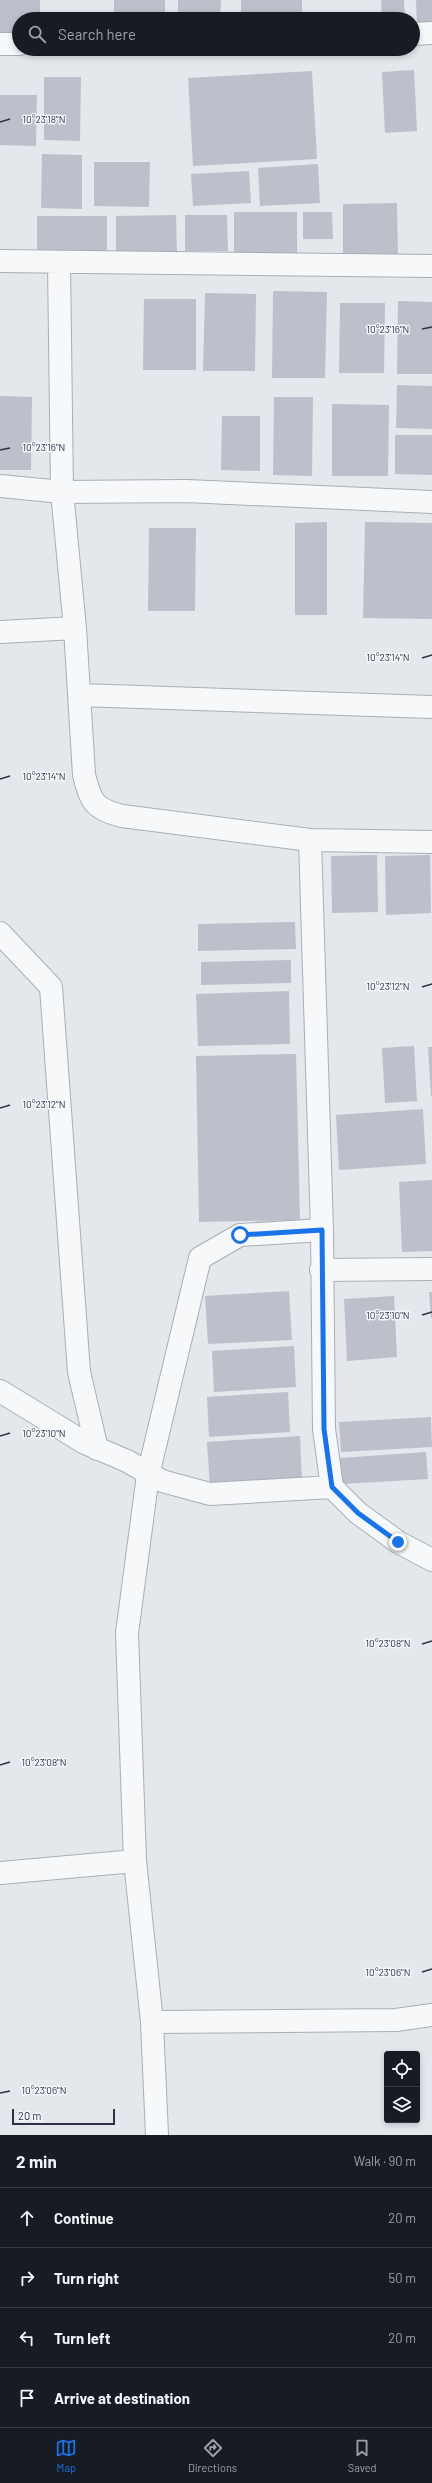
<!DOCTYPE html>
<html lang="en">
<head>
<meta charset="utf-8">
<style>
  body { margin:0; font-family:Barlow,sans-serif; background:#20242c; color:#f1f3f6 }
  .controls { position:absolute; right:12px; bottom:12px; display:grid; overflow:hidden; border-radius:4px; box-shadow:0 2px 6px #0003 }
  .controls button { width:36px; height:36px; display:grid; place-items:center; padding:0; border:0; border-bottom:1px solid #363941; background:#171b24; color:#f1f3f6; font:20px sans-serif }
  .scale { position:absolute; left:12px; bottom:10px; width:103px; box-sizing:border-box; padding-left:4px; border:2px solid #2b3445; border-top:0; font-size:11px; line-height:14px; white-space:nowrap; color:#2b3445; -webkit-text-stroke:3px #f4f6f9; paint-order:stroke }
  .stop { position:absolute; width:12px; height:12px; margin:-9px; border:3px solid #1a73e8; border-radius:50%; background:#fff }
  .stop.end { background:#1a73e8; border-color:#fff; box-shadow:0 1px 4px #0008 }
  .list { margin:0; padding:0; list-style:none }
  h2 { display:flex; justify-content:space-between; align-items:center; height:52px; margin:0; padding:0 16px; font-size:17px }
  h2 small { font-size:13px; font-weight:400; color:#9ea1a6 }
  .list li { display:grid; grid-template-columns:26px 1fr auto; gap:12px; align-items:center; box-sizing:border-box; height:60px; padding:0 16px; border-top:1px solid #363941 }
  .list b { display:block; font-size:15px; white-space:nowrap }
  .list em { font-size:13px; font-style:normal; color:#9ea1a6 }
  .icon { flex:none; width:22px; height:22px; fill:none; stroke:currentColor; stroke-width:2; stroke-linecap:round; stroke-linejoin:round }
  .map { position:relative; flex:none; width:432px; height:2135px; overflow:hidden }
  .search { position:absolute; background:#171b24; box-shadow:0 2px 6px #0003; left:12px; right:12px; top:12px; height:44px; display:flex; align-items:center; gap:10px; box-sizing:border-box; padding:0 14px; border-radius:22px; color:#9ea1a6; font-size:15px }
  .sheet { height:292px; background:#171b24 }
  nav { display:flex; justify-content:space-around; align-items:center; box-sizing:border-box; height:56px; border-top:1px solid #363941; background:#171b24; font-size:11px; color:#9ea1a6 }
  nav a { display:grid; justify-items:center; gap:2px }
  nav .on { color:#1a73e8 }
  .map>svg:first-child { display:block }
  .building { fill:#bbc0ca }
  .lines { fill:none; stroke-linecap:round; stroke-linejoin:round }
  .minor-casing { stroke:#a9aeb7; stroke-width:24 }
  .minor { stroke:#f7f8fa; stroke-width:22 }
  .route { stroke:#1a73e8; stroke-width:5 }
  .ticks { fill:none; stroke:#2b3445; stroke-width:1.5 }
  .ticks-label { font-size:10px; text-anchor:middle; fill:#2b3445; stroke:#f4f6f9; stroke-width:3; stroke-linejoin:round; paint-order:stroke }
</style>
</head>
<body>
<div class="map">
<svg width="432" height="2135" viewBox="0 0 432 2135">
  <rect width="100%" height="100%" fill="#e4e7ec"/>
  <!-- building -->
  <path class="building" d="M0 0H40V19H19V33H0Z
    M114 0H165V19H114Z
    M178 0H221L220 19H178Z
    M241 0H302V19H241Z
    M381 0H404L405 19H382Z
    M416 0H432V23L417 24Z
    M414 70 417 131 385 133 382 72Z
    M312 71 317 159 193 166 188 78Z
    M44 77H81L80 141 44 140Z
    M0 95H37L36 146 0 145Z
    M42 154 82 155V209L41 208Z
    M94 162H150L149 207 94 206Z
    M318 164 320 203 260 206 258 168Z
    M249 171 251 203 193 206 191 174Z
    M397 203 398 254H343V204Z
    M234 212H297V258H234Z
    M303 212H332L333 239H303Z
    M176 215 177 255H116V216Z
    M185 215H227L228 251H185Z
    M37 216H107V256L37 257Z
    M273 291 327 292 325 378H272Z
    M205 293 256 294 255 371H203Z
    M144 299H196V370H143Z
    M398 301 432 302V374H397Z
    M340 303H385L384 373H339Z
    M397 385 432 386V429L396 428Z
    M0 396 32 397 31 470H0Z
    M274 397H313L312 476 273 475Z
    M332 404 389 405 388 476H332Z
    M222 416H260V471L221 470Z
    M395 435H432V475L395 474Z
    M327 522V615H295V523Z
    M365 522 432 523V619L363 618Z
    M149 528H196L195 611H148Z
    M377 855 378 912 332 913 331 856Z
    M430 855 431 913 386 915 385 856Z
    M295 922 296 949 198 951V924Z
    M291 960V983L201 985V962Z
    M289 991 290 1044 198 1046 196 994Z
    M414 1046 417 1101 385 1103 382 1048Z
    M428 1047H432V1096H431Z
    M296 1054 300 1220 199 1222 196 1056Z
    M423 1109 426 1164 339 1170 336 1115Z
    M432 1180V1251L402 1252 399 1182Z
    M289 1291 292 1340 208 1344 205 1296Z
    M429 1292H432V1318H431Z
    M394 1296 397 1357 347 1361 344 1299Z
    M294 1346 296 1387 214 1392 212 1351Z
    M288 1392 290 1432 209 1437 207 1397Z
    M431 1417 432 1447 341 1452 339 1422Z
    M300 1436 302 1481 210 1487 207 1442Z
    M426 1452 428 1479 342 1484 340 1458Z"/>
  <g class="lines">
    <defs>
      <path id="minor" d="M413 34 432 33
        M0 44H19
        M0 261 432 266
        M59 262 62 492 75 628 84 775C91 802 94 809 122 816L310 840 432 842
        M0 486 62 492 186 491 432 502
        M0 632 75 628
        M80 695 432 707
        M310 840 322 1230 324 1429 332 1487 358 1513 398 1542 432 1560
        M0 933 51 987 79 1372 97 1449
        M321 1270 432 1269
        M0 1391 85 1443 127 1461 162 1481 210 1494 332 1487
        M0 1873 135 1861
        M152 2022 396 2020 432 2015
        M157 2135 152 2022 135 1861 127 1633 148 1475 200 1258 240 1235 322 1230"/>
    </defs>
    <!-- minor casing -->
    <use href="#minor" class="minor-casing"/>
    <!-- minor -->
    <use href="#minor" class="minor"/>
  </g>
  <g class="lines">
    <!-- route -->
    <path class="route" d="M240 1235 322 1230 324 1429 332 1487 358 1513 398 1542"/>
  </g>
  <!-- ticks -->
  <path class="ticks" d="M0 122 10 119M422 329 432 327M0 450 10 448M422 658 432 655M0 779 10 776M422 987 432 984M0 1108 10 1105M422 1315 432 1312M0 1436 10 1433M422 1644 432 1641M0 1765 10 1762M422 1972 432 1969M0 2093 10 2091"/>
  <g class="ticks-label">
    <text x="44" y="123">10°23'18"N</text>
    <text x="388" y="333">10°23'16"N</text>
    <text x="44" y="451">10°23'16"N</text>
    <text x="388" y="661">10°23'14"N</text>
    <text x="44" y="780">10°23'14"N</text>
    <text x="388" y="990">10°23'12"N</text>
    <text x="44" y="1108">10°23'12"N</text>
    <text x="388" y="1319">10°23'10"N</text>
    <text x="44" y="1437">10°23'10"N</text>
    <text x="388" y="1647">10°23'08"N</text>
    <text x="44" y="1766">10°23'08"N</text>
    <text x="388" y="1976">10°23'06"N</text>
    <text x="44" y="2094">10°23'06"N</text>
  </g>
</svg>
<div class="controls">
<button><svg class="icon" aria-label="locate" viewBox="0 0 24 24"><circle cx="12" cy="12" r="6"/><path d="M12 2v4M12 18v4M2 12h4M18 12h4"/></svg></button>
<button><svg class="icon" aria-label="layers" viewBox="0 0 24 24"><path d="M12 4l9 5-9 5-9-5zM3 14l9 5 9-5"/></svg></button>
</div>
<div class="scale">20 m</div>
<div class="stop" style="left:240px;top:1235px"></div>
<div class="stop end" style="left:398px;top:1542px"></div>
<div class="search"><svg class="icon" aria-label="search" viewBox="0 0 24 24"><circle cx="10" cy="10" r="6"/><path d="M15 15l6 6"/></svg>Search here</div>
</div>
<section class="sheet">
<h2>2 min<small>Walk · 90 m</small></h2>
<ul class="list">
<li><svg class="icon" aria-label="ahead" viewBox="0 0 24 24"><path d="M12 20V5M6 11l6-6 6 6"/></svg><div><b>Continue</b></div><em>20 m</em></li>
<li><svg class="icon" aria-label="right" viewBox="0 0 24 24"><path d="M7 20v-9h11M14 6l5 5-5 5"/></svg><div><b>Turn right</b></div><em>50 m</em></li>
<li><svg class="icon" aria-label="left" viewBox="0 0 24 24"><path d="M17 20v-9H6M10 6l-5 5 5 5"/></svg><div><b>Turn left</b></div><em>20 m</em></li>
<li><svg class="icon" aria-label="arrive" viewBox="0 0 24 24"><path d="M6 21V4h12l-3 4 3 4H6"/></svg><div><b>Arrive at destination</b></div></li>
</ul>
</section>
<nav>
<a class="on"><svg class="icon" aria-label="map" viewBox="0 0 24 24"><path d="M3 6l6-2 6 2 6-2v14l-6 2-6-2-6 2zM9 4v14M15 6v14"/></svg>Map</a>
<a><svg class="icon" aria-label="directions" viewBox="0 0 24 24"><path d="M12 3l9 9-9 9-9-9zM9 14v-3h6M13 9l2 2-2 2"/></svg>Directions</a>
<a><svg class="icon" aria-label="saved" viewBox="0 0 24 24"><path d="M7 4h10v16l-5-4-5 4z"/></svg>Saved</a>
</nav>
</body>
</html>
